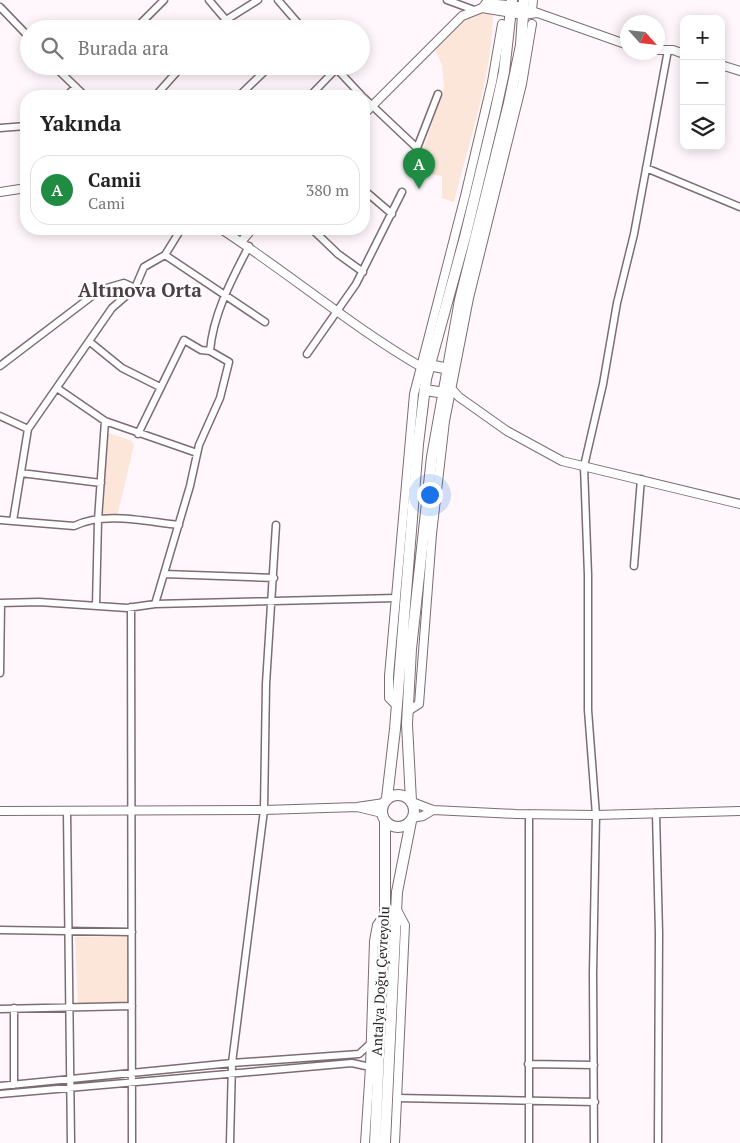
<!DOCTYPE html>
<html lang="tr">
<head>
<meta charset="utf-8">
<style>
  body { margin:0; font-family:"PT Serif",serif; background:#f2f2f2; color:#222 }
  .controls { position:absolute; right:15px; top:15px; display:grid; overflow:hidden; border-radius:10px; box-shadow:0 2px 12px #0003 }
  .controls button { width:45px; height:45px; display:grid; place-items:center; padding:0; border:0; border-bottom:1px solid #e0e0e0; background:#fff; color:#222; font:25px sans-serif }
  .compass { position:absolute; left:620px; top:15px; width:45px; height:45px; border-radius:50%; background:#fff; box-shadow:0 2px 12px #0003; rotate:117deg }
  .you { position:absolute; left:429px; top:494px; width:18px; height:18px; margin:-12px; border:4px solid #fff; border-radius:50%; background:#1a73e8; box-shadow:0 0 0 8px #1a73e833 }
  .badge { display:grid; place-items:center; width:32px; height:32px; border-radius:50%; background:#208c43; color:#fff; font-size:16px; font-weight:700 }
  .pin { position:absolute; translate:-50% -41px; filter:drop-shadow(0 1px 2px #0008) }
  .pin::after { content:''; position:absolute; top:26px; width:18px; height:15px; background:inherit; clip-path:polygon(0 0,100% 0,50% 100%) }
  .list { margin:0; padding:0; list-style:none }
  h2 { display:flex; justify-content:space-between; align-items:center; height:65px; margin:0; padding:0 20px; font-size:21px }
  h2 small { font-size:16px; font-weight:400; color:#767676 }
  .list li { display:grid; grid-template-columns:32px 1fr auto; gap:15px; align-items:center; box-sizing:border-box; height:70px; margin:0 10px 10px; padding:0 10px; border:1px solid #e0e0e0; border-radius:20px }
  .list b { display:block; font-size:19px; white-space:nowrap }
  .list p { margin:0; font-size:16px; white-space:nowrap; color:#767676 }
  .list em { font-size:16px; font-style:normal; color:#767676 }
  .icon { flex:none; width:28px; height:28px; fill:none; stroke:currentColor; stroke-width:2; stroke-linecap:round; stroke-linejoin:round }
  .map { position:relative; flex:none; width:740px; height:1143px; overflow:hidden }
  .search { position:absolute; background:#fff; box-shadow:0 2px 12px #0003; left:20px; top:20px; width:350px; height:55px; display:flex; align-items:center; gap:12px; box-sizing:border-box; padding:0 18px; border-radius:28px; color:#767676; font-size:19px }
  .panel { position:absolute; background:#fff; box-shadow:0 2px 12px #0003; left:20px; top:90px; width:350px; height:145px; border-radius:20px }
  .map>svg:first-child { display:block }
  .green { fill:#fce6d9 }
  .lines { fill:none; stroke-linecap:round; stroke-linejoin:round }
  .minor-casing { stroke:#7d6c74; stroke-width:9 }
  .tertiary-casing { stroke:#7d6c74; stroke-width:10 }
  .primary-casing { stroke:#7d6c74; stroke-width:12 }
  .minor { stroke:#fff; stroke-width:6 }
  .tertiary { stroke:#fff; stroke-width:8 }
  .primary { stroke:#fff; stroke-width:10 }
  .labels { text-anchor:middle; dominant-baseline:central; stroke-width:5; stroke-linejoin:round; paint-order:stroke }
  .street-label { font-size:14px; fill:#292225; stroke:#fff }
  .district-label { font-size:19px; font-weight:bold; fill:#4e3f46; stroke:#fff }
</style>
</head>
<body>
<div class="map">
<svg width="740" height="1143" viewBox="0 0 740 1143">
  <rect width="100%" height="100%" fill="#fff7fb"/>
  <!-- green -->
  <path class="green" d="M487 11 493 13C492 77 469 141 454 202L442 198V176L416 171 444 87 442 65 435 49 462 17Z
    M109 433 132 441 134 445 117 517H101L107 434Z
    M129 936V1002L78 1003 75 937Z"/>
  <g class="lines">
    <defs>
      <path id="minor" d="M209 0 226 20
        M278 0 303 29
        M447 0 474 10
        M0 7 29 37
        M135 29 164 0
        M218 29 226 20 258 0
        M54 66 85 96
        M334 66 362 96
        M66 96 76 87
        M161 96 158 93 182 66
        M239 96 270 66
        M310 96 336 69
        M364 98 417 148 438 94
        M0 128 26 126
        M646 168 740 207
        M364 190 392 214
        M312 229 338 254 363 272
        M165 255 265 322
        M90 342 122 368 160 387
        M307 354 356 284 402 192
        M0 366 100 290 124 283 135 288
        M57 388 105 421 197 453
        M0 416 28 429
        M138 434 184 340 201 350 210 351
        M21 473 101 483
        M0 520 74 526C105 511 147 522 179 525
        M13 521 28 429 112 308 135 288 144 267 165 255 181 229
        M634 566 641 479
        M164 574 274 578
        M0 603 39 602 127 608 155 604 190 486 199 445 220 398 229 362 210 351C213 314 232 279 249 246
        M155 604 396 598
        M96 606 98 520 105 421
        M131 607 132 1143
        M0 673 1 603
        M67 811 71 1143
        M656 813 659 933 658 1143
        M0 930 132 932
        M0 1009 132 1006
        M528 1064 594 1065
        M14 1085V1008
        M0 1086 232 1063 359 1054 371 1043
        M0 1094 352 1063 370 1067
        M397 1098 595 1102
        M230 1143 232 1063 264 810 266 684 276 525
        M529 1143V814
        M594 1143 593 973 596 815 588 710V575L584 466 603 384 617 303 634 234 668 50"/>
      <path id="tertiary" d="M482 8 523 15 537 13
        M532 10 533 0
        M658 50H673L684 54
        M721 65 740 71
        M364 114 462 16 482 8 486 3 518 6 628 45
        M0 192 26 188
        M221 229C290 274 352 327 423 368
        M241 242 252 229
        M449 386 459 397 507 431 562 461 740 504
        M397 706 389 698V676L414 394 465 196 492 82 502 24
        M408 711 419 704 432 534 445 421 469 298 522 84 532 24
        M412 802 433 810 516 814 596 815 740 811
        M357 807 382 813
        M0 811 264 810 357 807 384 803
        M412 818 423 816 433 810
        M365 1143 370 1067 374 941 377 925 385 914
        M395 1143 405 925 397 910"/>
      <path id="primary" d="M429 365 449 369
        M425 390 445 393
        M382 811a16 16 0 1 1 32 0a16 16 0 1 1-32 0Z
        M387 798 395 729 418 444 426 379 465 237 495 113 504 72 512 0
        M411 801 407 724 411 649 432 457 460 300 509 103 521 45 524 0
        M375 1143 385 914V820
        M385 1143 397 892 411 821"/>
    </defs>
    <!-- minor casing -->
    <use href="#minor" class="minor-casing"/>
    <!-- tertiary casing -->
    <use href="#tertiary" class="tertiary-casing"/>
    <!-- primary casing -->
    <use href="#primary" class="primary-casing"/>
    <!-- minor -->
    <use href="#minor" class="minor"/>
    <!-- tertiary -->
    <use href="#tertiary" class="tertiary"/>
    <!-- primary -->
    <use href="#primary" class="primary"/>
  </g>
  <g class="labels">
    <!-- street labels -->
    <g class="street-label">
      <text transform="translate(380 981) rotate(-87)">Antalya Doğu Çevreyolu</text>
    </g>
    <!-- district labels -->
    <g class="district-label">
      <text x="140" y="289">Altınova Orta</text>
    </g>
  </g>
</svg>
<div class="controls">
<button>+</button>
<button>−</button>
<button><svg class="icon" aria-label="layers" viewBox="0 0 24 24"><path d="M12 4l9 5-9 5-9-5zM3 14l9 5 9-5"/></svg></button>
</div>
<svg class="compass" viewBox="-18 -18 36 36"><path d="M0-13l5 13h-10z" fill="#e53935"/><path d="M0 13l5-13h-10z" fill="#767676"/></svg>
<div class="you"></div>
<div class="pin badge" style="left:419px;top:189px">A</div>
<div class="search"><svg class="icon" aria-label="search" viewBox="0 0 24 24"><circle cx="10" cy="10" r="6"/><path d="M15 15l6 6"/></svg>Burada ara</div>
<section class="panel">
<h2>Yakında<small></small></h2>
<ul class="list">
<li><span class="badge">A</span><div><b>Camii</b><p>Cami</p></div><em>380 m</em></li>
</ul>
</section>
</div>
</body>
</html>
